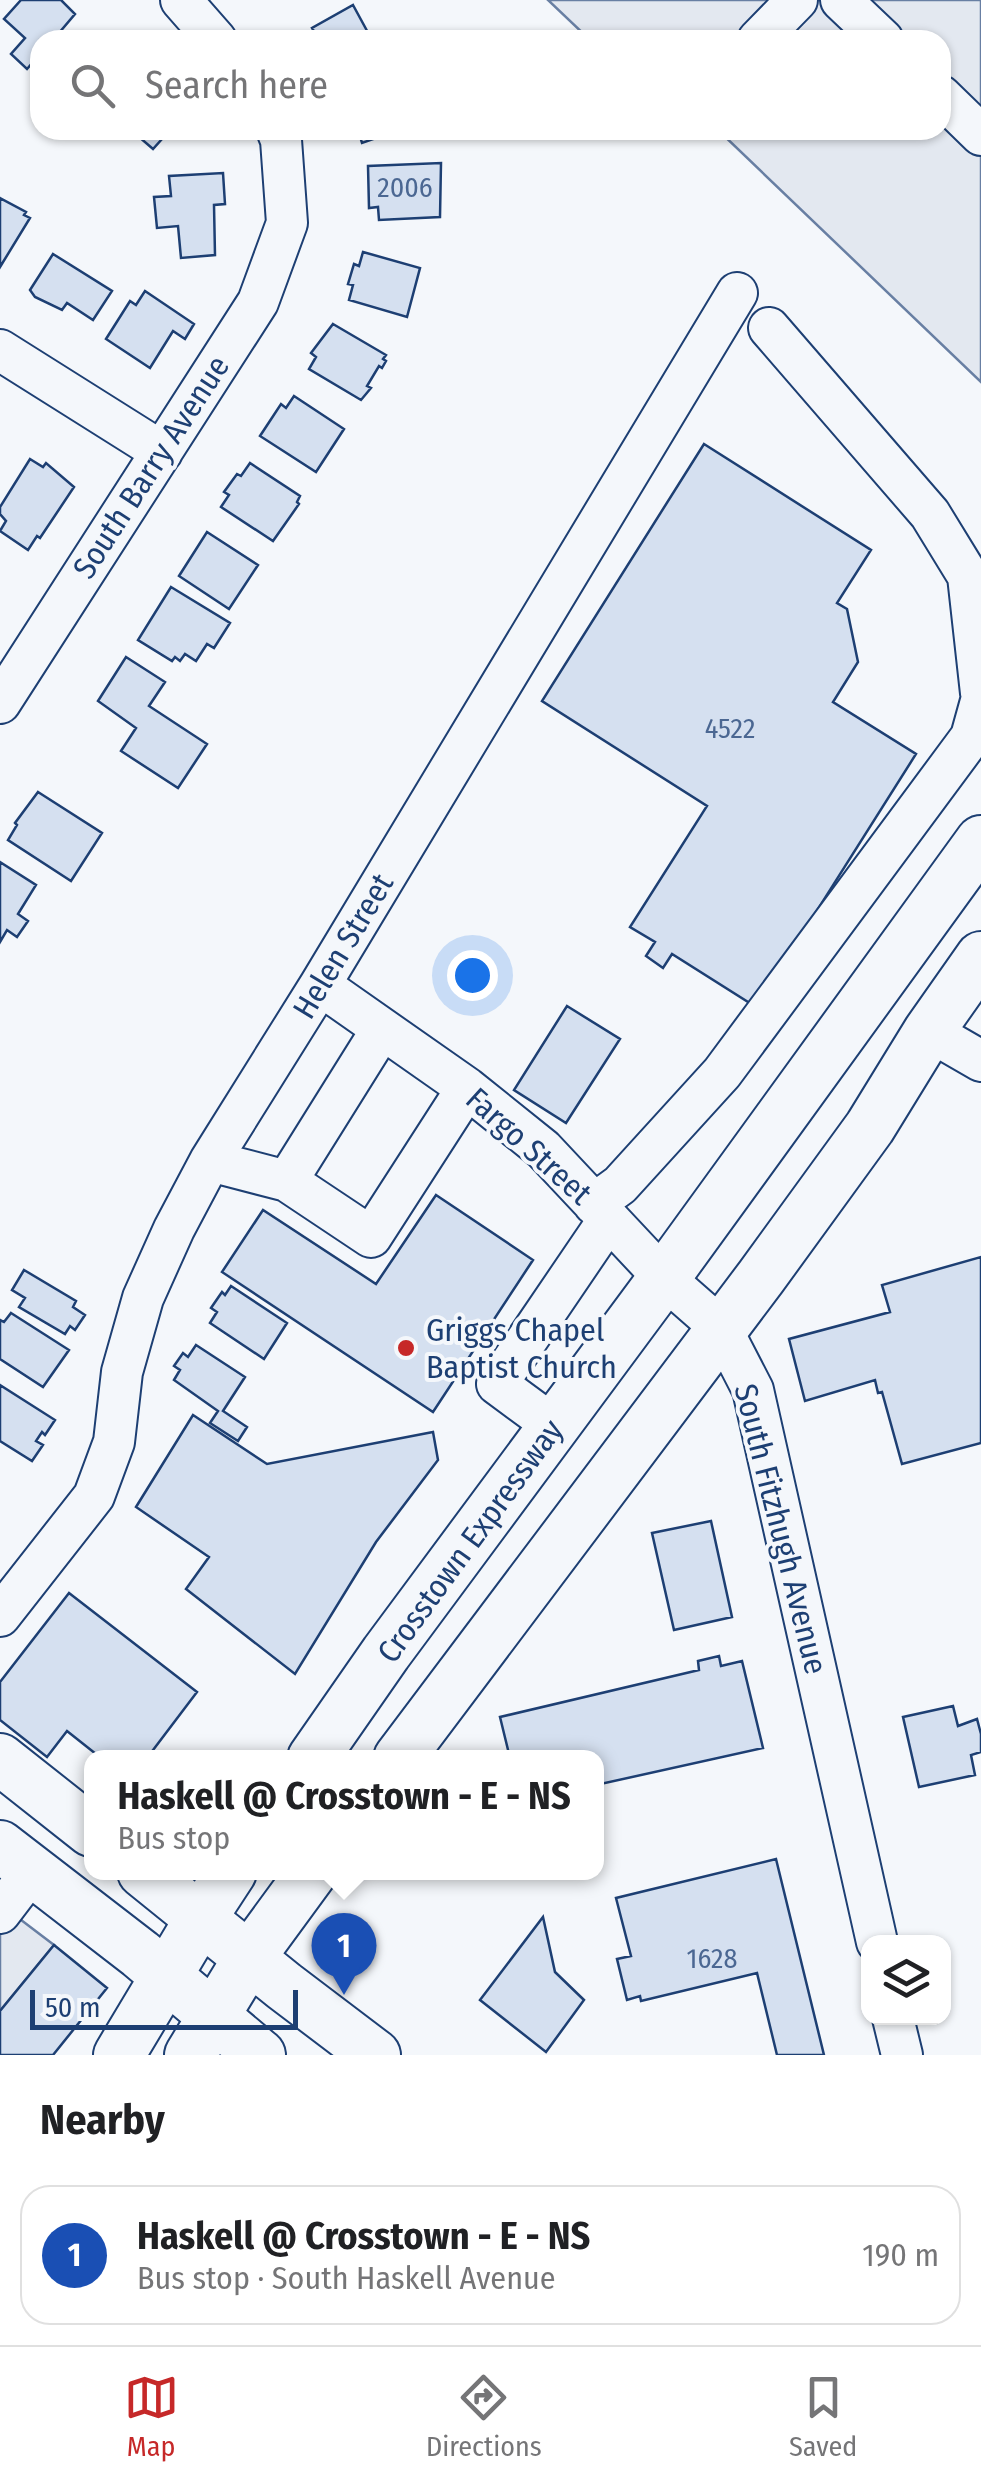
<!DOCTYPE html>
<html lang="en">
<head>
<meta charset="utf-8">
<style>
  body { margin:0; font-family:"Fira Sans Condensed",sans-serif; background:#f2f2f2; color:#202124 }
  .controls { position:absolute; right:30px; bottom:30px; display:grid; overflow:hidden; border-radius:20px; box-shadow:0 2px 8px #0004 }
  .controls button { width:90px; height:90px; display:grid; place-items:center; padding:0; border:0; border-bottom:2px solid #e0e0e0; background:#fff; color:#202124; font:50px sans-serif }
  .scale { position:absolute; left:30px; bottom:25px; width:268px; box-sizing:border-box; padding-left:10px; border:5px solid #1d3f73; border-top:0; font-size:28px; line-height:35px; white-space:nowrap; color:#1d3f73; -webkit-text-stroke:8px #f4f7fb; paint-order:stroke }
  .you { position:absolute; left:472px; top:975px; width:35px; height:35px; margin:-25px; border:8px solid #fff; border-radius:50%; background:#1a73e8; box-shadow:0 0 0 15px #1a73e833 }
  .badge { display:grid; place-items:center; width:65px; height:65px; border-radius:50%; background:#c62828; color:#fff; font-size:32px; font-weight:700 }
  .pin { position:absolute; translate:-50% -82px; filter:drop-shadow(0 2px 5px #0008) }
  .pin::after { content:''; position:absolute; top:52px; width:35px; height:30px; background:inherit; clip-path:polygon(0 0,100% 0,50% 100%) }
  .popup { position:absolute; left:84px; top:1750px; width:520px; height:130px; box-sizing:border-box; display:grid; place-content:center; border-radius:20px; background:#fff; filter:drop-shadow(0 2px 8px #0005); font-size:32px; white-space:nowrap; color:#757577 }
  .popup b { font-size:38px; color:#202124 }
  .popup::after { content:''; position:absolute; left:50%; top:100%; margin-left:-20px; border:20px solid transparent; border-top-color:#fff }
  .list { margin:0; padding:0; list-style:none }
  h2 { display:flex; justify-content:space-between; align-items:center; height:130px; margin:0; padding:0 40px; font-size:42px }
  h2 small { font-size:32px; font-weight:400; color:#757577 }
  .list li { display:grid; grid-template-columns:65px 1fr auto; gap:30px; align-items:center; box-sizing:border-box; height:140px; margin:0 20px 20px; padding:0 20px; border:2px solid #e0e0e0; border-radius:30px }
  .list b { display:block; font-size:38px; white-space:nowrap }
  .list p { margin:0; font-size:32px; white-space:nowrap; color:#757577 }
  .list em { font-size:32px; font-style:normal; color:#757577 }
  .icon { flex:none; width:55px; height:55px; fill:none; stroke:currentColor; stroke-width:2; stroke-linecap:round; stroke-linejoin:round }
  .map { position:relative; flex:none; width:981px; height:2055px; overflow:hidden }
  .search { position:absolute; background:#fff; box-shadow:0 2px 8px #0004; left:30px; right:30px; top:30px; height:110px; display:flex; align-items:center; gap:25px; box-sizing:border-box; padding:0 35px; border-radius:30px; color:#757577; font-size:38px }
  .sheet { height:290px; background:#fff }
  nav { display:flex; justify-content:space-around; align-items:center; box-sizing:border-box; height:140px; border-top:2px solid #e0e0e0; background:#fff; font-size:28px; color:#757577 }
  nav a { display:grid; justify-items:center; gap:5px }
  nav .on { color:#c62828 }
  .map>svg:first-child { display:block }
  .parking { fill:#e3e8f0; stroke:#687fa3; stroke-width:2.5 }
  .building { fill:#d5e0f0; stroke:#1d3f73; stroke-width:2.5 }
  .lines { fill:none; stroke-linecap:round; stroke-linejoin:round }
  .minor-casing { stroke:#1d3f73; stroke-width:44 }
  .major-casing { stroke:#1d3f73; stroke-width:54 }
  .minor { stroke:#f4f7fb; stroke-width:40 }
  .major { stroke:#f4f7fb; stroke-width:50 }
  .poi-dot { fill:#c62828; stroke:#f4f7fb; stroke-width:4 }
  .labels { text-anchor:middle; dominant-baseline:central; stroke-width:8; stroke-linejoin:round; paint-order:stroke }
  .number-label { font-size:28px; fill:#4b6792 }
  .street-label { font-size:32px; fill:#1d3f73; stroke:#f4f7fb }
  .poi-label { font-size:32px; fill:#1d3f73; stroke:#f4f7fb; text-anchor:start }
</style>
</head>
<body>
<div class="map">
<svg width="981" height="2055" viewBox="0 0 981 2055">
  <rect width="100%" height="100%" fill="#f4f7fb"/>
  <!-- parking -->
  <path class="parking" d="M548 0H981V382L718 130H941V40H590Z
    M0 1904 54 1945 0 2011Z"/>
  <!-- building -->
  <path class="building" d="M21 0H61L75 14 53 40H40V54L27 69 11 54 25 38 4 19Z
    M353 5 372 40H319L312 28Z
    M131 130H170L153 149Z
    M358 130H399L362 143Z
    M441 163 440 217 379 220 378 207 369 208 368 166Z
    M223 173 225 204 214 205 215 255 181 258 178 226 157 228 154 197 171 196 169 176Z
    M0 198 26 212 24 215 30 218 0 267Z
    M363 252 420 268 407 317 349 300 353 285 348 284 354 264 359 266Z
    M53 254 112 291 93 320 67 303 62 310 35 297 30 290Z
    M145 291 194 324 185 339 173 331 150 368 106 339 130 301 136 305Z
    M333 324 386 355 383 359 386 361 382 368 379 366 367 386 371 388 361 400 309 369 316 357 311 353Z
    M294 396 344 429 316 472 260 436 281 404 286 408Z
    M704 444 871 550 837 603 847 609 858 662 833 702 916 754 756 1007 672 954 663 968 646 956 655 942 630 927 707 806 542 701Z
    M30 459 43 467 46 463 74 487 40 538 37 536 28 550 0 531 6 521 0 514V507Z
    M250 463 300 496 297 502 299 504 273 541 221 507 229 495 224 492 237 474 241 476Z
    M207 532 258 565 229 609 179 576Z
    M171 587 230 623 214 648 207 644 196 661 185 654 180 661 175 657 172 661 138 640Z
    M126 657 165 682 149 706 207 744 178 788 121 751 136 728 98 701Z
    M38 792 102 833 71 881 8 840 17 825 15 823Z
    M0 862 36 885 18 914 28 921 17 937 7 930 0 942Z
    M567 1006 620 1039 566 1123 514 1090Z
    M436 1195 533 1260 433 1412 222 1272 263 1210 376 1284Z
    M981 1257V1443L902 1464 882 1392 878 1393 875 1380 805 1401 789 1339 890 1312 882 1285Z
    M24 1270 76 1301 73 1307 85 1315 75 1330 70 1326 65 1334 19 1307 25 1298 12 1290Z
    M231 1286 287 1323 264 1359 210 1323 217 1312 211 1308 222 1292 225 1295Z
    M11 1313 69 1350 43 1387 0 1359V1320L4 1322Z
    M196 1345 245 1377 223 1411 247 1427 238 1441 210 1423 218 1411 174 1380 180 1370 174 1366 183 1353 188 1357Z
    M0 1385 55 1420 45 1435 42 1432 36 1441 43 1445 32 1461 0 1441Z
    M193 1415 267 1464 433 1432 438 1460 376 1542 295 1674 186 1589 209 1557 136 1507Z
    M711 1521 732 1617 674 1630 652 1533Z
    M69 1593 197 1692 147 1758H101L67 1731 47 1757 0 1720V1682Z
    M719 1656 721 1666 742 1661 763 1748 596 1785V1758H510L500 1717 699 1670 698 1661Z
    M953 1706 958 1726 977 1719 981 1734V1752L971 1755 975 1775 919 1787 903 1717Z
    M776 1859 824 2055H777L757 1973 641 2001 640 1996 627 2000 617 1959 631 1956 616 1898Z
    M543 1917 555 1972 584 2000 546 2052 480 2000Z
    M54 1945 107 1988 53 2055H0V2011Z"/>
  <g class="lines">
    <defs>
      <path id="minor" d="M181 0 216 40
        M841 0 883 40
        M758 40 797 0
        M941 96 981 135
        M769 328 930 514 968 576 981 693
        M0 350 162 452
        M0 703 258 302 287 223 281 140 277 130
        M320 985 467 1088 543 1149 664 1278 721 1328 753 1390 877 1942
        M382 1029 287 1181 371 1237 467 1088
        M929 1031 981 1061
        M210 1161 287 1181
        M594 1204 620 1185 722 1073 971 737 981 701
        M554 1426 497 1384 609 1219
        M0 1616 94 1496 114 1442 122 1372 143 1298 174 1229 210 1161 320 985 737 293
        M0 1913 32 1871
        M893 2018 902 2055"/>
      <path id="major" d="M313 1758 386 1653 664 1278 981 841
        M399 1758 761 1277 870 1127 929 1031 981 957
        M0 1759 91 1831
        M0 1846 140 1954 260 2055
        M143 1872 284 1986 375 2055
        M119 2055 201 1918 231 1872
        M190 2055 249 1958 312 1872"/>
    </defs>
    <!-- minor casing -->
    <use href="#minor" class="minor-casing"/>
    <!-- major casing -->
    <use href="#major" class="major-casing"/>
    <!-- minor -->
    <use href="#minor" class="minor"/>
    <!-- major -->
    <use href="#major" class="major"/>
  </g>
  <!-- markers -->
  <circle class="poi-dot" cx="406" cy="1348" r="10"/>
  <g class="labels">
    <!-- number labels -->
    <g class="number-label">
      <text x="405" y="187">2006</text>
      <text x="730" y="728">4522</text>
      <text x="712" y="1958">1628</text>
    </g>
    <!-- street labels -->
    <g class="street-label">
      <text transform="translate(151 467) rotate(-57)">South Barry Avenue</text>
      <text transform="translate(343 946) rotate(-59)">Helen Street</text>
      <text transform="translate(529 1146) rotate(42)">Fargo Street</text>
      <text transform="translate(781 1529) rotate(76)">South Fitzhugh Avenue</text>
      <text transform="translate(470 1541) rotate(-54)">Crosstown Expressway</text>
    </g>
    <!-- poi labels -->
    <g class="poi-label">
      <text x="426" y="1330">Griggs Chapel<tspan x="426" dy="37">Baptist Church</tspan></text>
    </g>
  </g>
</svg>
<div class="controls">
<button><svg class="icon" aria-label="layers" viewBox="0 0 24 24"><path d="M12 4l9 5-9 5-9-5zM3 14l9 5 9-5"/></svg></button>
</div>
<div class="scale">50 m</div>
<div class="you"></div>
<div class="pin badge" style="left:344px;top:1995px;background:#1a4fb4">1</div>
<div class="popup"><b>Haskell @ Crosstown - E - NS</b>Bus stop</div>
<div class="search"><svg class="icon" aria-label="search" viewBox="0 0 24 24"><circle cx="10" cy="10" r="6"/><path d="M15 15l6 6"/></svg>Search here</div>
</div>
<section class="sheet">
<h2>Nearby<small></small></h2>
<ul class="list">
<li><span class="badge" style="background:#1a4fb4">1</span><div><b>Haskell @ Crosstown - E - NS</b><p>Bus stop · South Haskell Avenue</p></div><em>190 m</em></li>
</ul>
</section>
<nav>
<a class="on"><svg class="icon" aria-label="map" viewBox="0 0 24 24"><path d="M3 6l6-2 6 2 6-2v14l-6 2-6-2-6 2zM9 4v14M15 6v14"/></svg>Map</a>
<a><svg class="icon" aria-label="directions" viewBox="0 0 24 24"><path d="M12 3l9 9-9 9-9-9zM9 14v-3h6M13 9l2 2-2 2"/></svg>Directions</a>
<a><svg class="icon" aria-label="saved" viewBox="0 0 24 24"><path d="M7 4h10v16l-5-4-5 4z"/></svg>Saved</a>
</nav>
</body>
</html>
